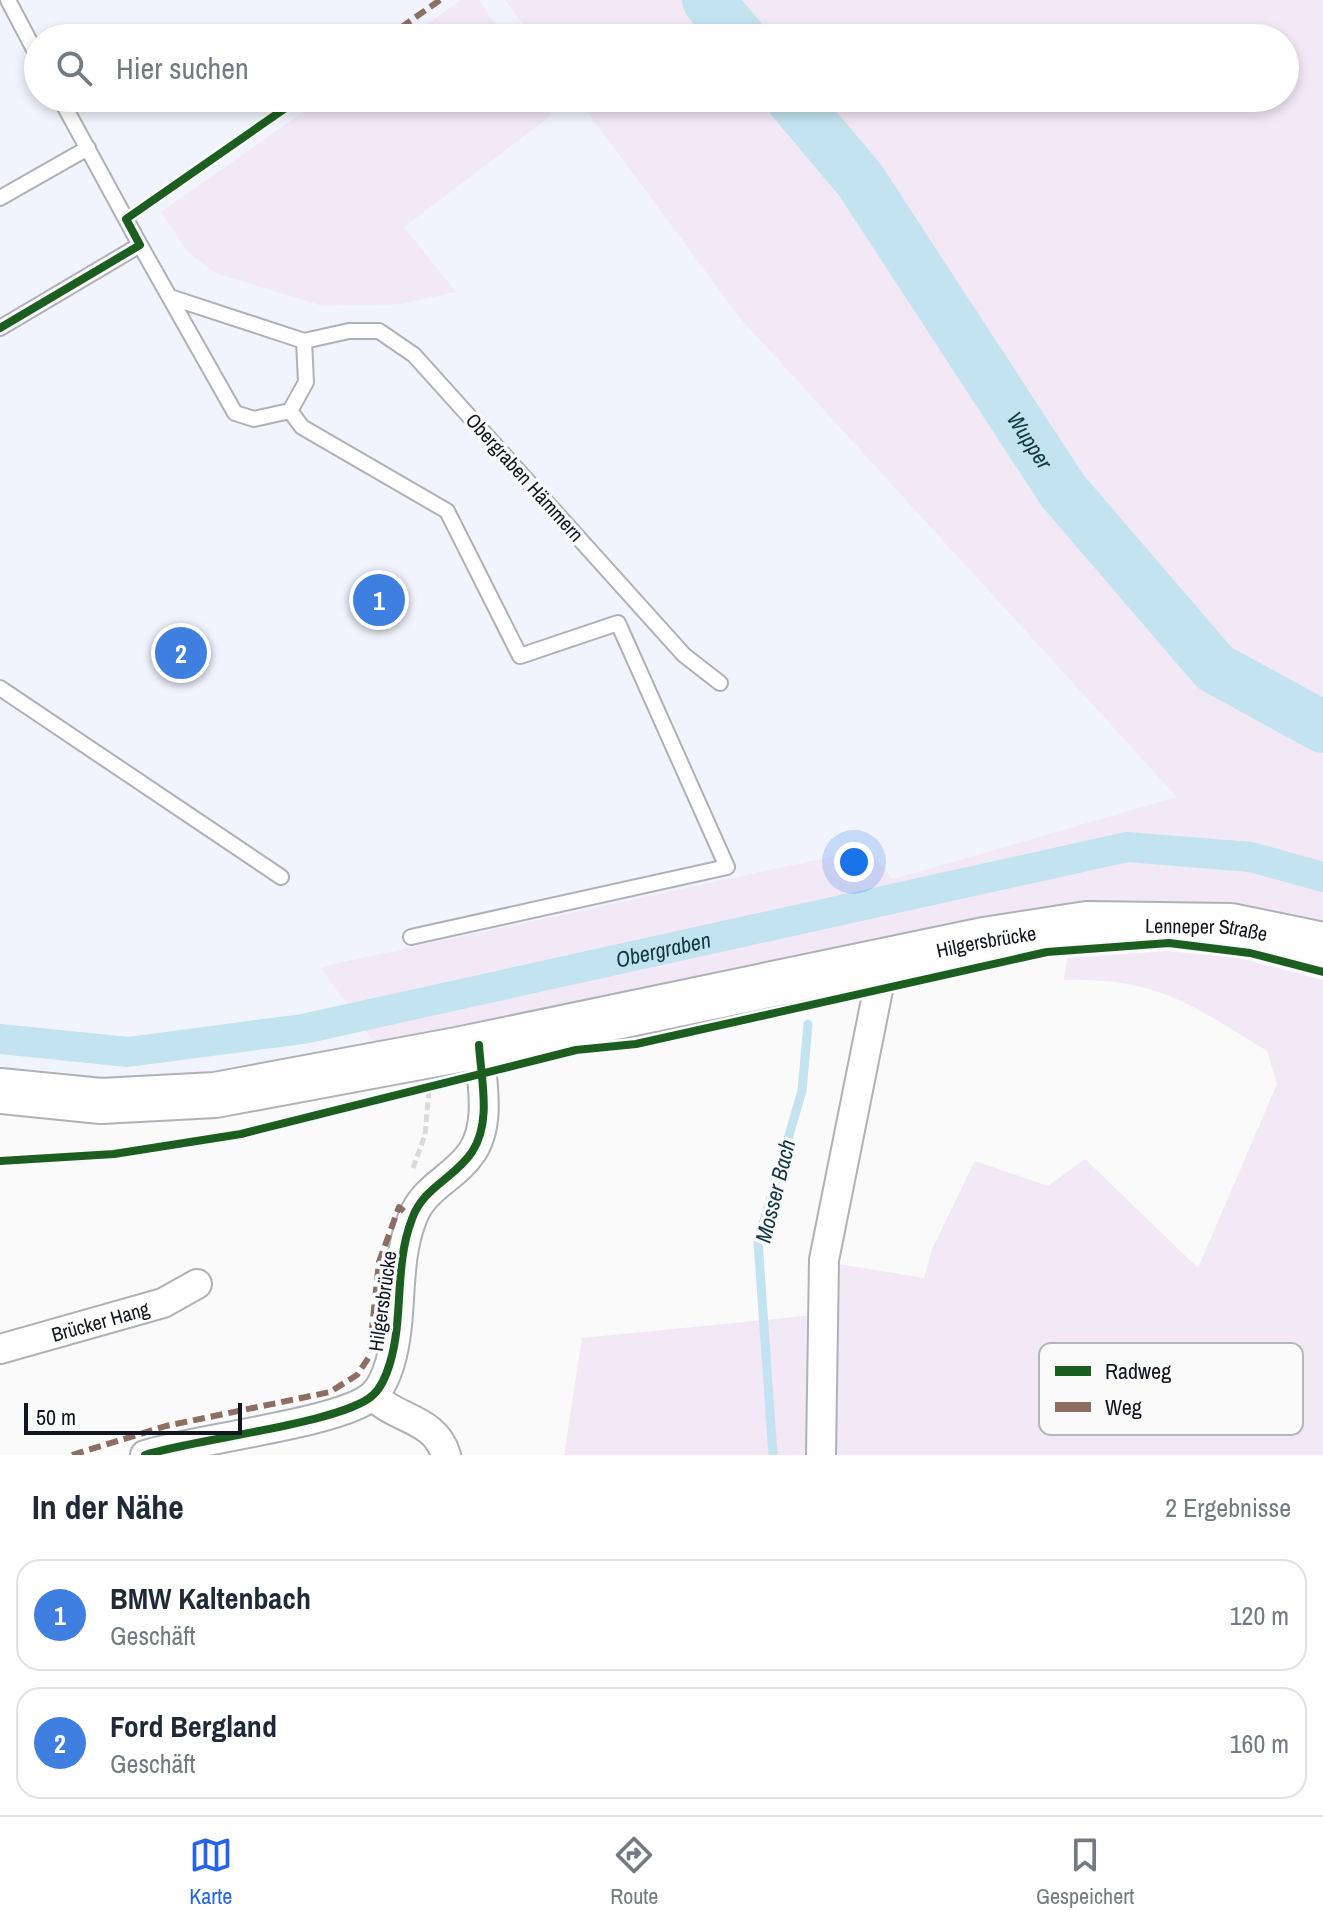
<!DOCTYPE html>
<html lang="de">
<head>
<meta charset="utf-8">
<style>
  body { margin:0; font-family:"Archivo Narrow",sans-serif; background:#f2f2f3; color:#1f2937 }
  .scale { position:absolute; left:24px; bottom:20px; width:218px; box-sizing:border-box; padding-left:8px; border:4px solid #131622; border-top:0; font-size:22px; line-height:28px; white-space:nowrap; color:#131622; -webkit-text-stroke:6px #fafafa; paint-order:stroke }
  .you { position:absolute; left:854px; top:862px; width:28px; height:28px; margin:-20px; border:6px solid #fff; border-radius:50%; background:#1a73e8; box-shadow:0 0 0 12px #1a73e833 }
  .badge { display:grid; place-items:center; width:52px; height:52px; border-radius:50%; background:#2563eb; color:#fff; font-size:26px; font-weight:700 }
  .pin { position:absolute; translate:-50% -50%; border:4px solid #fff; box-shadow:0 2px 8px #0006 }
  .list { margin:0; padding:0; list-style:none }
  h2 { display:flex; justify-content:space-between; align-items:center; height:104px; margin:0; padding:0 32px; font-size:34px }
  h2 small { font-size:26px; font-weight:400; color:#747a83 }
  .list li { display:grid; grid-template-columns:52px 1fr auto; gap:24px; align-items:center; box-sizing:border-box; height:112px; margin:0 16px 16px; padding:0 16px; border:2px solid #e0e1e3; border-radius:24px }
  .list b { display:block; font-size:30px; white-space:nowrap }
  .list p { margin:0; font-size:26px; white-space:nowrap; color:#747a83 }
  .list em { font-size:26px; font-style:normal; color:#747a83 }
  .icon { flex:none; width:44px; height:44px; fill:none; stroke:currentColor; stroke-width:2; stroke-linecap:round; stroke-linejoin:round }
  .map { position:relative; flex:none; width:1323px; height:1455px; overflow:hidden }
  .search { position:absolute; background:#fff; box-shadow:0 4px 12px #0003; left:24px; right:24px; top:24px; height:88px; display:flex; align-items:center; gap:20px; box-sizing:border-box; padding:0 28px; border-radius:44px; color:#747a83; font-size:30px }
  .sheet { height:360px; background:#fff }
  nav { display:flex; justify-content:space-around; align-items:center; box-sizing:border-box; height:112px; border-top:2px solid #e0e1e3; background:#fff; font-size:22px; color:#747a83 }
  nav a { display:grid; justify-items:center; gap:4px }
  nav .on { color:#2563eb }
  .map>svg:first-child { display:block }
  .built { fill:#f1f3fd }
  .green { fill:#f3e8f6 }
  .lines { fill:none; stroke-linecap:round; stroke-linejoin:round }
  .stream { stroke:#c3e3f0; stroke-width:9 }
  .canal { stroke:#c3e3f0; stroke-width:30 }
  .river { stroke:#c3e3f0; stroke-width:52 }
  .lane-casing { stroke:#afb1b6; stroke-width:18 }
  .street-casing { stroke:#afb1b6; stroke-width:32 }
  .primary-casing { stroke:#afb1b6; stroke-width:48 }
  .path { stroke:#dadada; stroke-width:5; stroke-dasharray:8 4; stroke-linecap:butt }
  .lane { stroke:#fefefe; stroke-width:14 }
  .street { stroke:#fefefe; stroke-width:28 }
  .primary { stroke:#fefefe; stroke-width:44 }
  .quiet { stroke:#8d6e63; stroke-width:6; stroke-dasharray:12 6; stroke-linecap:butt }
  .cycleway-casing { stroke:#fafafa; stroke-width:13 }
  .cycleway { stroke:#1b5e20; stroke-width:8 }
  .labels { text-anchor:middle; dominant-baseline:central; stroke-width:7; stroke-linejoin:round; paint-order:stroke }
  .street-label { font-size:20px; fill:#131622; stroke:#fafafa }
  .water-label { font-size:22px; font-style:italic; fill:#0f3745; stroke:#fafafa }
  .key { fill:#fafafa; stroke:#b5b6b9; stroke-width:2 }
  .key-label { font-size:22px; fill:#131622 }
</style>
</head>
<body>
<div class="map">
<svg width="1323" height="1455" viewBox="0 0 1323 1455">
  <rect width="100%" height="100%" fill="#fafafa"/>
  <!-- built -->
  <path class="built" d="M0 0H505L533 38H38V98H577L739 317 1178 797 893 879 321 966 378 1048 220 1075 113 1079 0 1068Z"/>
  <!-- green -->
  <path class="green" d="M461 0H479L503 38H407Z
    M505 0H1323V928L1246 910 378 1048 320 967 867 849 893 879 1177 797 739 317 577 98H1285V38H533Z
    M323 98H541L552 115 404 227 456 292 400 304 323 306 215 273 188 252 161 212Z
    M1168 951 1239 958 1323 980V1455H833L832 1263 924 1278 932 1249 975 1161 1048 1186 1085 1159 1198 1268 1277 1084 1267 1051C1192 1005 1156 977 1064 980L1067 958Z
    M814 1315 813 1455H564L582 1338Z"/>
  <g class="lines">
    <!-- stream -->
    <path class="stream" d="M773 1455 758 1241 802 1091 808 1024"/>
    <!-- canal -->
    <path class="canal" id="s1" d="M0 1039 128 1052 303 1029 1127 847 1251 857 1323 877"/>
    <!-- river -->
    <g class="river">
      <path d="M708 0 740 38"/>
      <path id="s2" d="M791 98 860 180 1063 491 1215 668 1323 727"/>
    </g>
    <defs>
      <path id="lane" d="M8 0 38 57
        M0 198 88 148
        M140 245 235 413 254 419 290 411 306 382 304 341 173 298
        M0 328 140 245 60 98
        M304 341 349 331H379L414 355 684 655 720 683
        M290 411 302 427 447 511 520 656 618 623 727 867 411 937
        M0 688 281 877"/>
      <g id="street">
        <path id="s3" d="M0 1349 163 1303 197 1284"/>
        <path d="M373 1396C397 1420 435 1418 446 1455"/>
        <path d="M145 1455C194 1439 344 1423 373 1395 381 1388 387 1373 390 1363 404 1316 394 1265 412 1219 423 1187 455 1178 472 1152 492 1122 481 1079 479 1045"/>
        <path d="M821 1455 824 1260 884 960"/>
      </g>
      <g id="primary">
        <path id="s4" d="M0 1091 101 1101 215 1095 457 1050 984 940 1087 924 1231 926 1323 945"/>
      </g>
    </defs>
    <!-- lane casing -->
    <use href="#lane" class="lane-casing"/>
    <!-- street casing -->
    <use href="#street" class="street-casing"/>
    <!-- primary casing -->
    <use href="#primary" class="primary-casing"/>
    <!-- path -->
    <path class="path" d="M413 1168 425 1135 429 1089"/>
    <!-- lane -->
    <use href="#lane" class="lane"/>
    <!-- street -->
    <use href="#street" class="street"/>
    <!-- primary -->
    <use href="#primary" class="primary"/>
    <!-- quiet -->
    <path class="quiet" d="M386 38 440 0
      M72 1455 166 1426 330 1392 357 1375 369 1357 379 1262 399 1207 412 1218"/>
    <defs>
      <path id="cycleway" d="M0 328 140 245 126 219 300 98
        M0 1161 114 1154 241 1134 576 1050 636 1044 1047 952 1169 943 1250 953 1323 972
        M145 1455C194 1439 344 1423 373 1395 381 1388 387 1373 390 1363 404 1316 394 1265 412 1219 423 1187 455 1178 472 1152 492 1122 481 1079 479 1045"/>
    </defs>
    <!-- cycleway casing -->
    <use href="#cycleway" class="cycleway-casing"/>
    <!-- cycleway -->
    <use href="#cycleway" class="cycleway"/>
  </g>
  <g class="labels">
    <!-- street labels -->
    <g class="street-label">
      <text transform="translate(525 477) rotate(48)">Obergraben Hämmern</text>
      <text stroke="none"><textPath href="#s4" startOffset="1224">Lenneper Straße</textPath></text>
      <text stroke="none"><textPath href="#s4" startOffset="1002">Hilgersbrücke</textPath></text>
      <text transform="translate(382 1301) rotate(-82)">Hilgersbrücke</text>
      <text stroke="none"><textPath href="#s3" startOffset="104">Brücker Hang</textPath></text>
    </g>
    <!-- water labels -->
    <g class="water-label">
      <text stroke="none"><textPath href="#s2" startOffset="418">Wupper</textPath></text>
      <text stroke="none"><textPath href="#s1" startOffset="674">Obergraben</textPath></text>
      <text transform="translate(775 1191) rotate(-76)">Mosser Bach</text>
    </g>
  </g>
  <!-- legend -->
  <rect x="1039" y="1343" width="264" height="92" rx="12" class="key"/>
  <rect x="1055" y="1366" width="36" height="10" fill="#1b5e20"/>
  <rect x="1055" y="1402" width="36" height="10" fill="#8d6e63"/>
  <g class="key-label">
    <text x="1105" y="1379">Radweg</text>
    <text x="1105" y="1415">Weg</text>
  </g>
</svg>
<div class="scale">50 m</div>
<div class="you"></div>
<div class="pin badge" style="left:379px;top:600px;background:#3f7fe0">1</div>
<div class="pin badge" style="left:181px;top:653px;background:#3f7fe0">2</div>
<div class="search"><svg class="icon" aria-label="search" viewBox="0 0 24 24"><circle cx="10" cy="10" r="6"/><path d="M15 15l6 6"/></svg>Hier suchen</div>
</div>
<section class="sheet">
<h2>In der Nähe<small>2 Ergebnisse</small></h2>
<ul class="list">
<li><span class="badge" style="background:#3f7fe0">1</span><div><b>BMW Kaltenbach</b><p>Geschäft</p></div><em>120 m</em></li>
<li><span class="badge" style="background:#3f7fe0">2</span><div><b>Ford Bergland</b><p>Geschäft</p></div><em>160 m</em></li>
</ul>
</section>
<nav>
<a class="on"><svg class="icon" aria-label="map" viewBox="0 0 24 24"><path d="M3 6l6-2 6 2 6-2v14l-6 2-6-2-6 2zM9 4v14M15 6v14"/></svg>Karte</a>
<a><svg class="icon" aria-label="directions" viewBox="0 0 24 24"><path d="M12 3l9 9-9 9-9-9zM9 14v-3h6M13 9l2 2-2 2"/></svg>Route</a>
<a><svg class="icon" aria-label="saved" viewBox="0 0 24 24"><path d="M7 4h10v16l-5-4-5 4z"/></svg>Gespeichert</a>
</nav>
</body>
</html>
